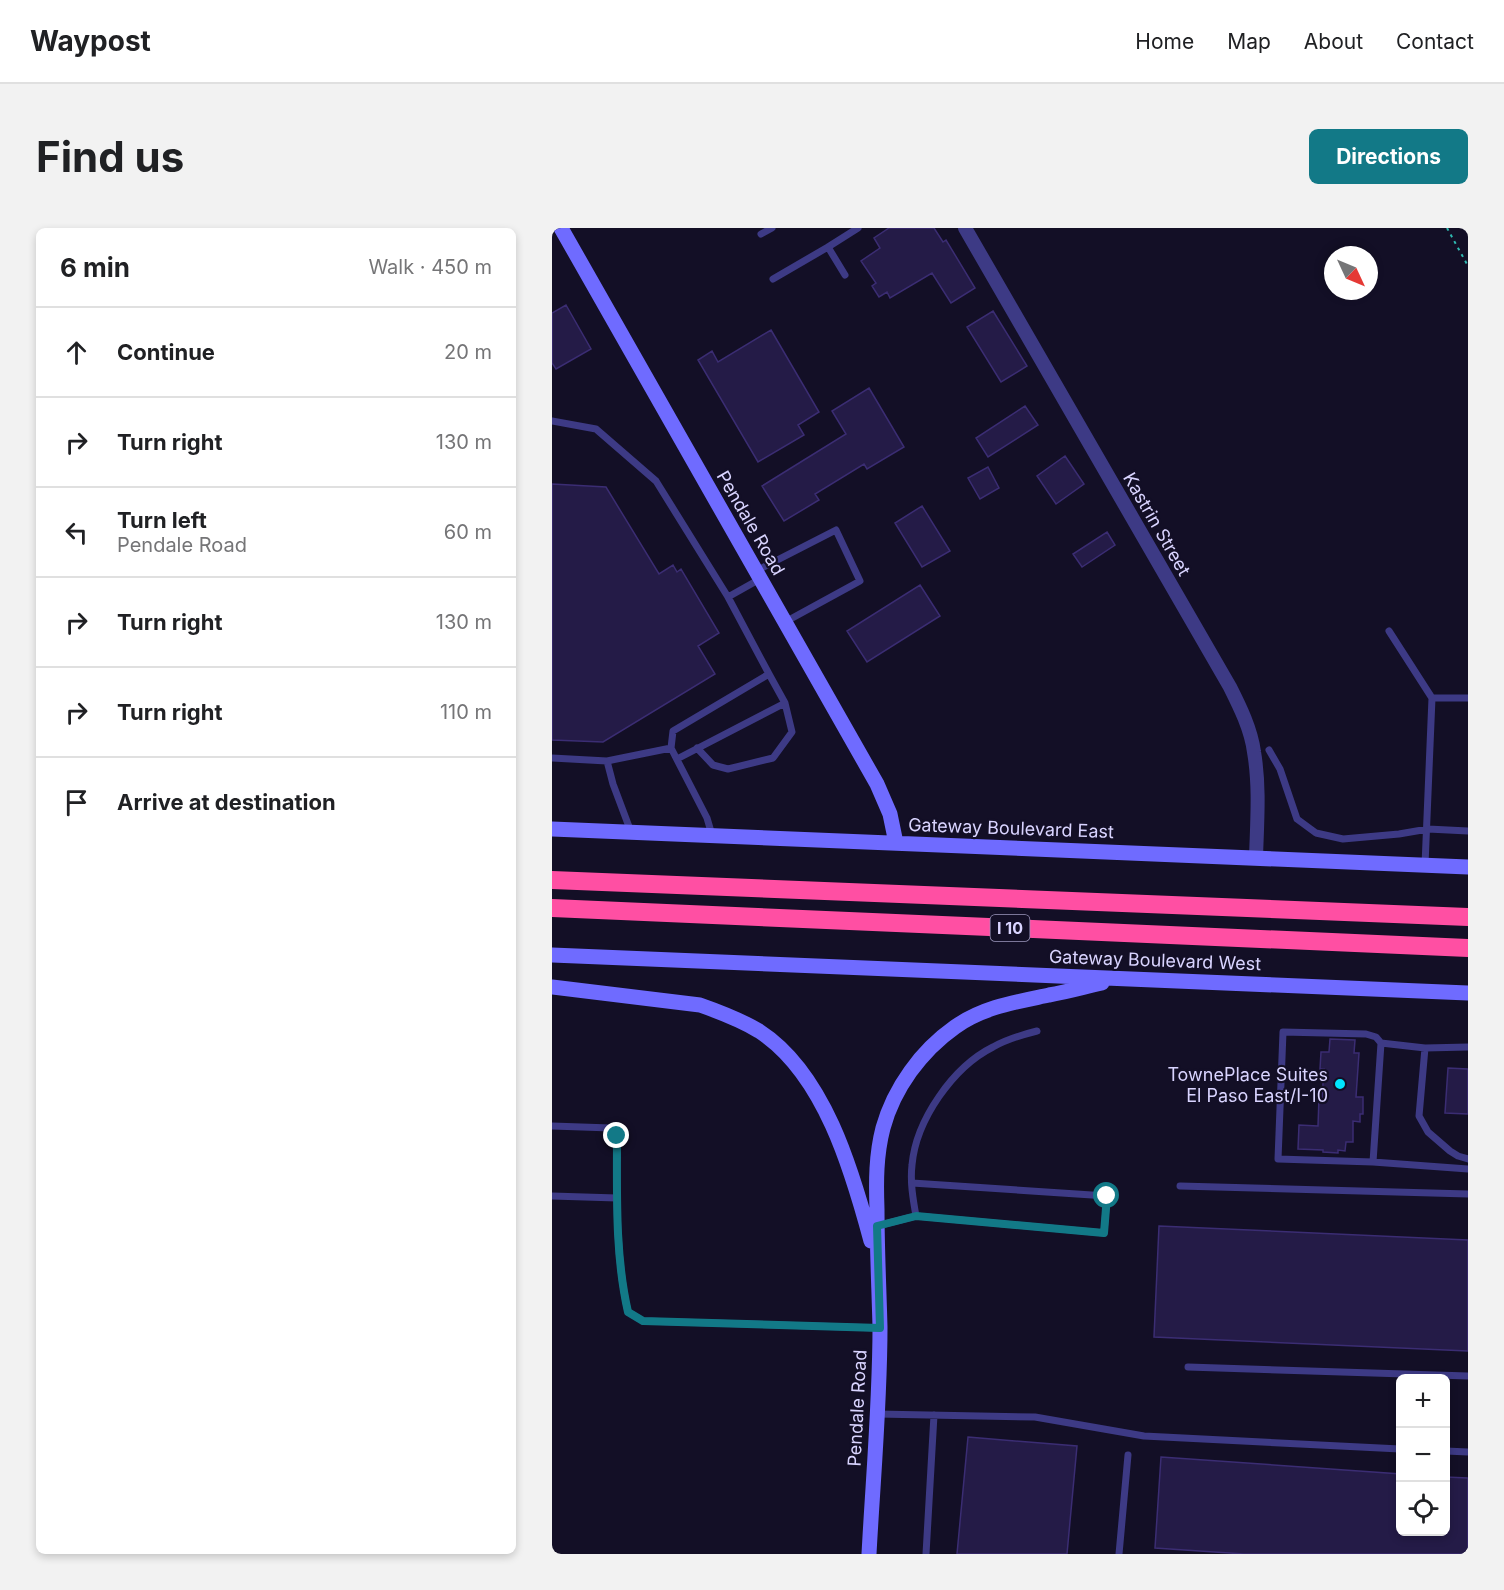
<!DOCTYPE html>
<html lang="en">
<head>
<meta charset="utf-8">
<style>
  body { margin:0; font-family:Inter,sans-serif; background:#f2f2f2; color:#202124 }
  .controls { position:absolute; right:18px; bottom:18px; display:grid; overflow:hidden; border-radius:9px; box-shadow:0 3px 9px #0003 }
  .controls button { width:54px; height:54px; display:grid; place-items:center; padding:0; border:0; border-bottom:2px solid #e0e0e0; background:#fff; color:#202124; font:30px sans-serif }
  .compass { position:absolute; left:772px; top:18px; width:54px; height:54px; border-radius:50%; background:#fff; box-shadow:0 3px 9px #0003; rotate:134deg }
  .stop { position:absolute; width:18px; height:18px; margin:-14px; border:4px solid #127987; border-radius:50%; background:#fff }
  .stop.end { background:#127987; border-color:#fff; box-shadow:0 2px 6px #0008 }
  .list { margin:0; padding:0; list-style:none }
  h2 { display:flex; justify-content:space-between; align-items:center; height:78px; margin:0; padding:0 24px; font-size:26px }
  h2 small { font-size:20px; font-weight:400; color:#757577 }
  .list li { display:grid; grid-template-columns:39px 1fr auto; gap:18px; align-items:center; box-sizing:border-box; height:90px; padding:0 24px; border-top:2px solid #e0e0e0 }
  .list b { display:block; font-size:22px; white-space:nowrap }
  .list p { margin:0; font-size:20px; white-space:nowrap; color:#757577 }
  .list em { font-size:20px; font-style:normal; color:#757577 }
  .icon { flex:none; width:33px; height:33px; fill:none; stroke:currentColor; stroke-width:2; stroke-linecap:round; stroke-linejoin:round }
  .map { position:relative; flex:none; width:916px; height:1326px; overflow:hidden; border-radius:9px }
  header { display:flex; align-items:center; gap:36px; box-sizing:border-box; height:84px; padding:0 30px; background:#fff; border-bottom:2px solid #e0e0e0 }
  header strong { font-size:28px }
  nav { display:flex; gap:33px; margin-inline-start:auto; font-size:21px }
  .intro { display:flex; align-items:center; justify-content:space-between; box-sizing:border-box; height:144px; padding:0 36px }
  h1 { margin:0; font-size:42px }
  .button { padding:15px 27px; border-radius:9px; background:#127987; color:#fff; font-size:21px; font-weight:700 }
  main { display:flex; gap:36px; padding:0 36px }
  aside { flex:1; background:#fff; border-radius:9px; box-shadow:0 3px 9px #0003 }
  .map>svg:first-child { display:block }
  .building { fill:#241b47; stroke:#3b2d73; stroke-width:1.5 }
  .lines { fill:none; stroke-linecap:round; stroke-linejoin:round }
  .path { stroke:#2fb8b0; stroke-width:2; stroke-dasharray:3 4.5; stroke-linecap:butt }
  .lane { stroke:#3d3a85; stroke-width:7 }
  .street { stroke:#3d3a85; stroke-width:14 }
  .secondary { stroke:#6f6bff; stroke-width:15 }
  .highway { stroke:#ff4fa3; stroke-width:18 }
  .route { stroke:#127987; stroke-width:8 }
  .poi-dot { fill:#00e5ff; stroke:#130f26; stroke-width:2 }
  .labels { text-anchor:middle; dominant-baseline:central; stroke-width:4.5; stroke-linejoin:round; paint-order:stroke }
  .shield { fill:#130f26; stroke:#9e99be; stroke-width:1.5 }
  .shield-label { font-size:16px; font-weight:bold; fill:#d9d4ff }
  .street-label { font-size:18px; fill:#d9d4ff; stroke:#130f26 }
  .poi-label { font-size:18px; fill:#d9d4ff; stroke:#130f26; text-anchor:end }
</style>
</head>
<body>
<header>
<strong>Waypost</strong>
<nav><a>Home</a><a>Map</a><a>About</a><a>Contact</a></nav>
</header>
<div class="intro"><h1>Find us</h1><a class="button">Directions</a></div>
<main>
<aside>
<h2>6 min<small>Walk · 450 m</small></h2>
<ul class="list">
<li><svg class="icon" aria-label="ahead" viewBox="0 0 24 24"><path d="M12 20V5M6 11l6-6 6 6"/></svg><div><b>Continue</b></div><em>20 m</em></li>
<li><svg class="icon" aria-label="right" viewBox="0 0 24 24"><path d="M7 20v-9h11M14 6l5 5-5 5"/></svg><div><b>Turn right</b></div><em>130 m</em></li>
<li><svg class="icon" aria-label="left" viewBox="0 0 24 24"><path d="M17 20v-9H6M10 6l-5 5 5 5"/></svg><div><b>Turn left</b><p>Pendale Road</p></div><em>60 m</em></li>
<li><svg class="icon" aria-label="right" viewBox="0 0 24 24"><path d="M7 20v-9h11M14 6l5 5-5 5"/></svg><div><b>Turn right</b></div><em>130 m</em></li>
<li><svg class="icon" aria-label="right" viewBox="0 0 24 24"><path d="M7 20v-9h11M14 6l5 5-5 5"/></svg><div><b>Turn right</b></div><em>110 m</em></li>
<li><svg class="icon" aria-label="arrive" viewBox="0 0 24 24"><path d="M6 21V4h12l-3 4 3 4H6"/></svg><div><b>Arrive at destination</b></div></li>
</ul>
</aside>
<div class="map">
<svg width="916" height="1326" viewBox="0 0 916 1326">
  <rect width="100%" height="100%" fill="#130f26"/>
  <!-- building -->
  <path class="building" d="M337 0H382L391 14 394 12 423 60 399 75 380 45 338 70 335 64 327 69 320 58 324 55 309 33 328 20 322 10Z
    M14 77 39 121 4 141 0 135V85Z
    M441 83 475 138 449 154 415 99Z
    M219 102 267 184 246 197 252 207 206 234 146 132 160 123 166 134Z
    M317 160 352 219 315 241 312 236 263 266 267 272 232 293 210 258 294 206 280 183Z
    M473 178 486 197 436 229 424 210Z
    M513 228 532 256 504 276 485 248Z
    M436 239 447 260 428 271 416 250Z
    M0 256 54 259 107 346 121 337 125 344 129 341 167 405 146 418 163 446 51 514 0 512Z
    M370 278 398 323 370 339 343 295Z
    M555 304 563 317 530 339 521 326Z
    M368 357 388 388 315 434 295 403Z
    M778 811 803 812 802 825H807L804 869H811V886H808V894L801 893V914H794L793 923 786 922V925L771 924V922L746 921 747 897 766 898 767 870H770L772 841H768L769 824H777Z
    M896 840 916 841V886L893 885Z
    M607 998 916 1012V1123L602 1109Z
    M416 1209 525 1218 515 1326H405Z
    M609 1229 849 1246V1304H894V1249L916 1250V1326H692L603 1320Z"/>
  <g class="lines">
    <!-- path -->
    <path class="path" d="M895 0 916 38"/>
    <!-- lane -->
    <path class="lane" d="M209 6 220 0
      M293 47 276 19 306 0
      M221 51 276 19
      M0 193 44 201 104 253 176 369 208 351
      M204 343 284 302 308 353 233 394
      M837 403 880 470
      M145 520 161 537 176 541 221 530 240 504 233 475 217 446
      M717 522 728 541 745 591 764 605 791 611 847 606 876 601 916 603
      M0 530 55 533 119 520
      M125 531 233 475
      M55 533 61 556 79 604
      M160 607 155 590 119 520 121 503 217 446 176 369
      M873 637 880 470H916
      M916 819 873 820 867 888 876 904 898 923 906 928 916 931
      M873 820 829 815 821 934 916 941
      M0 898 59 900 65 908C65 966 63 1027 76 1084L91 1093 328 1100
      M821 934 726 931 731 804 814 806 824 809 829 815
      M628 958 916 966
      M0 968 65 970
      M364 988C361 971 358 954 360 937 364 892 401 839 441 819 455 811 469 807 485 803
      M325 998 364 988 552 1005 555 968 360 955
      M636 1139 916 1148
      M325 1186 483 1189 592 1208 848 1221
      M894 1223 916 1224
      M374 1326 382 1187
      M567 1326 576 1227"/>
    <!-- street -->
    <path class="street" d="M413 0 678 459C688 479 699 501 702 524 708 559 705 595 704 630"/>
    <!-- secondary -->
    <path class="secondary" d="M9 0 325 556 338 586 344 615
      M0 601 916 639
      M0 727 916 765
      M0 759 148 777C168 784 189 792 207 803 272 845 300 942 319 1013
      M317 1326C321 1251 328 1175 328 1099 327 1060 325 1021 325 981 324 954 324 927 331 900 342 860 369 823 403 799 431 779 464 774 497 767 515 764 532 759 550 755"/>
    <!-- highway -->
    <path class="highway" d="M0 652 916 689
      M0 680 916 720"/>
  </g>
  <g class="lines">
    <!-- route -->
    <path class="route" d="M65 908C65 966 63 1027 76 1084L91 1093 328 1100 325 998 364 988 552 1005 555 968"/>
  </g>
  <!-- markers -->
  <circle class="poi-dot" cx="788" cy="856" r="6"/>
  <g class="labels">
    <!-- shield labels -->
    <rect class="shield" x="438.5" y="687" width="39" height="26" rx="4.5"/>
    <g class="shield-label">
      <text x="458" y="700">I 10</text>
    </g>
    <!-- street labels -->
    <g class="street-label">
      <text transform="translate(199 295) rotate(60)">Pendale Road</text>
      <text transform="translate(605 296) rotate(60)">Kastrin Street</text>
      <text transform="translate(459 600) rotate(2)">Gateway Boulevard East</text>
      <text transform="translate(603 732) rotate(2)">Gateway Boulevard West</text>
      <text transform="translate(305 1180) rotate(-87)">Pendale Road</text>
    </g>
    <!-- poi labels -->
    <g class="poi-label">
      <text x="776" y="846">TownePlace Suites<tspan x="776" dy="21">El Paso East/I-10</tspan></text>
    </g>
  </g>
</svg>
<div class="controls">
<button>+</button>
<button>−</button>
<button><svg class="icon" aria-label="locate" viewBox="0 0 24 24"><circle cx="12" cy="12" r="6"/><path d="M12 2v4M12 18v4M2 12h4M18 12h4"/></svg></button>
</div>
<svg class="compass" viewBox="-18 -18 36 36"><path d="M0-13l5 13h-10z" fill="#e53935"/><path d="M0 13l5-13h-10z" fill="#757577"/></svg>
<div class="stop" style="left:555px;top:968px"></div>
<div class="stop end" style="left:65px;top:908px"></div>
</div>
</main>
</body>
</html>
